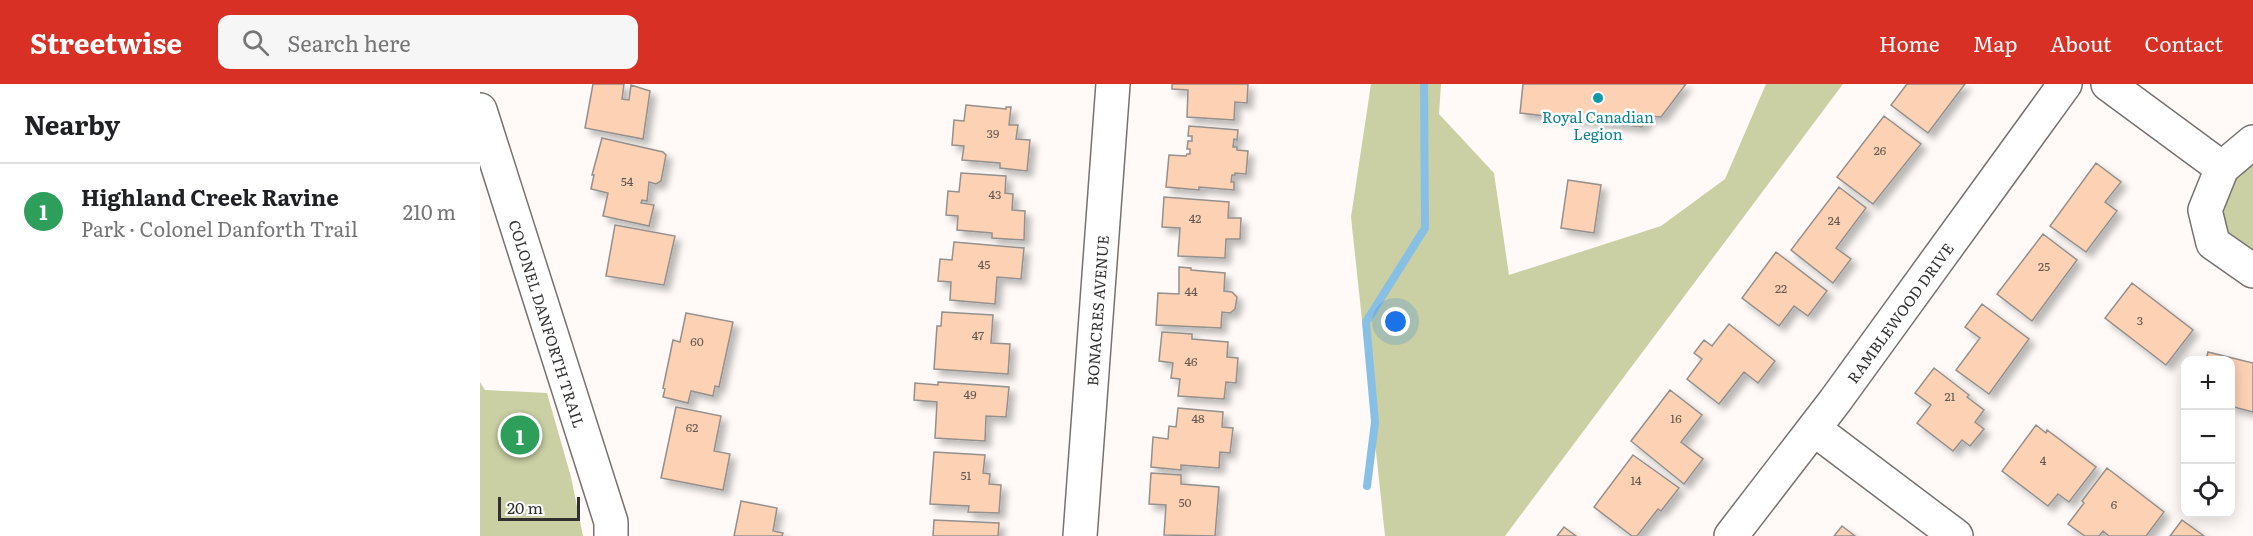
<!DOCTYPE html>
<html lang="en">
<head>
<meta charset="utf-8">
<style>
  body { margin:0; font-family:Literata,serif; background:#f6f6f6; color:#202124 }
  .controls { position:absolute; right:18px; bottom:18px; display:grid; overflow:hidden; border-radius:12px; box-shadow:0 3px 15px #0003 }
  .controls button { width:54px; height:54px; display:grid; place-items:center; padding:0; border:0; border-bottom:2px solid #e0e0e0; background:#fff; color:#202124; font:30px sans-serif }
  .scale { position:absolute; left:18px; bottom:15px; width:82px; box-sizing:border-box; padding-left:6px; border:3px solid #32302f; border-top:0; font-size:16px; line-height:21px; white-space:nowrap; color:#32302f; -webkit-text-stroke:4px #fff; paint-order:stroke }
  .you { position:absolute; left:916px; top:238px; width:21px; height:21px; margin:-15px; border:4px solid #fff; border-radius:50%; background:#1a73e8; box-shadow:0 0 0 9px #1a73e833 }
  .badge { display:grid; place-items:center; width:39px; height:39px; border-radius:50%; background:#d93025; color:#fff; font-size:20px; font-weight:700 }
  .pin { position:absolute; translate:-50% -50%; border:3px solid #fff; box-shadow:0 2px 6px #0006 }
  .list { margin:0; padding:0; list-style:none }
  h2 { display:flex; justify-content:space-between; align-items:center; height:78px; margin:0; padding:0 24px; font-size:26px }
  h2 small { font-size:20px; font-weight:400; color:#757577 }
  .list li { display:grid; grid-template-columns:39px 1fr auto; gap:18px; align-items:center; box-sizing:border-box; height:96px; padding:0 24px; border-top:2px solid #e0e0e0 }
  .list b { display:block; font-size:22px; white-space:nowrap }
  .list p { margin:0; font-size:20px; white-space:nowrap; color:#757577 }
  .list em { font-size:20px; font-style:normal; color:#757577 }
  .icon { flex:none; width:33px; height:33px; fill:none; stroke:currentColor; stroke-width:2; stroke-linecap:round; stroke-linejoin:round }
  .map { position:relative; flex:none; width:1773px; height:452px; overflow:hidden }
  header { display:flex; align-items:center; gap:36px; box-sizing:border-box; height:84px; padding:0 30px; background:#d93025; color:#fff }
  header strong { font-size:28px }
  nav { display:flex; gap:33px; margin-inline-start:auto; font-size:21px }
  .search { width:420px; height:54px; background:#f6f6f6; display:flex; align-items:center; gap:15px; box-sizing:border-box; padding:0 21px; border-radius:12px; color:#757577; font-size:22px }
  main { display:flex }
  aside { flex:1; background:#fff }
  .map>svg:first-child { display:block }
  .green { fill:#cad0a4 }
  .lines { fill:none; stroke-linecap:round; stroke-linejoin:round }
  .stream { stroke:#87c0e4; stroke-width:8 }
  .building { fill:#fdd1b4; stroke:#94908d; stroke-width:1.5; filter:url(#shadow) }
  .street-casing { stroke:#76726f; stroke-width:36 }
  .street { stroke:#fff; stroke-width:33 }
  .culture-dot { fill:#0f9aa8; stroke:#fff; stroke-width:2 }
  .labels { text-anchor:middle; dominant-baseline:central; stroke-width:5; stroke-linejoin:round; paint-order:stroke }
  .number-label { font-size:12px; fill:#655850 }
  .culture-label { font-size:15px; fill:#0d838f; stroke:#fff }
  .street-label { font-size:15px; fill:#32302f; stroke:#fff }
</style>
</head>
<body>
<header>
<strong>Streetwise</strong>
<div class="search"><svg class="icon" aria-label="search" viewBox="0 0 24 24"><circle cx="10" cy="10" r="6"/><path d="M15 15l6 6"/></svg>Search here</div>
<nav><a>Home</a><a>Map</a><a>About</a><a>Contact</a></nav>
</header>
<main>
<aside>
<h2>Nearby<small></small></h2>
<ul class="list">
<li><span class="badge" style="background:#2e9e5b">1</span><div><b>Highland Creek Ravine</b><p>Park · Colonel Danforth Trail</p></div><em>210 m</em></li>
</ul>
</aside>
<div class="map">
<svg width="1773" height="452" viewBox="0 0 1773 452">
  <defs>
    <filter id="shadow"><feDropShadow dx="5.5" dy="5.5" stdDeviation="3" flood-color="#0004"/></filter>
  </defs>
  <rect width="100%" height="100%" fill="#fffaf8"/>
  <!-- green -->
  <path class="green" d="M891 0H961L959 30 1014 89 1029 191 1181 142 1245 95 1286 0H1363L1025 452H905L871 133Z
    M1773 75V172L1734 140 1751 92Z
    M0 298 5 306 67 309 91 393 103 452H0Z"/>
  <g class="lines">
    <!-- stream -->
    <path class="stream" d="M887 402 895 338 886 238 945 144 944 0"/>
  </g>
  <!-- building -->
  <path class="building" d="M113 0H144L142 15 149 16 151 1 170 7 163 55 105 44Z
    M692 0H768L767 19 755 18 754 36 707 33 708 6 692 5Z
    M1043 0H1206L1181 33 1170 32 1162 43 1040 29Z
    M1427 0H1485L1448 49 1411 21Z
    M486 21 526 25V23H531L529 41H538L536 55 550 56 547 87 520 84V79L482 76 484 62 472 61 474 36 484 37Z
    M1404 32 1441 60 1393 120 1357 93Z
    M709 42 758 46 757 56 754 55 753 63H757V66L768 67 766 90 755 89V91H752L751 98H754V106L719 103V106L686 103 689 71 706 72 707 70H710V65H707L708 57H712V52H708Z
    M122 54 183 68 186 71 181 97 176 100 169 98 167 117 162 116 161 119 174 121 169 142 123 132 128 109 111 105 114 91H112Z
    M1616 79 1641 98 1625 118 1637 127 1606 168 1570 142Z
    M481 89 526 92 525 109 533 110 532 126 545 127 544 156 512 154V149L477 146 478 132 466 131 468 107 479 108Z
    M1088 96 1121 101 1114 149 1081 144Z
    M1359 103 1386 124 1356 164 1371 175 1353 199 1311 166Z
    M684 113 749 118 748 134H761L760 155H746L745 174 698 172 700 144 682 143Z
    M135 141 195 152 184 201 126 192Z
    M1563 150 1597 176 1552 237 1517 210Z
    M474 158 544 164 541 195 517 193 515 220 470 216 471 198 458 197 460 175 472 176Z
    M1296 168 1347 207 1328 232 1314 222 1299 242 1262 214Z
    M699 183 711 184V186L745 189 744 207 752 208 757 213 755 225 750 229 742 228 741 244 676 241 678 209 699 210Z
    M1652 199 1713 246 1686 281 1625 234Z
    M1502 220 1549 255 1509 310 1476 286 1500 254 1485 243Z
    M462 228 513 231 511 259 530 260 528 290 454 285 457 242H461Z
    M206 229 253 238 239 303 235 302 233 312 211 307 208 319 183 313 185 305 183 304 193 256 200 258Z
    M1249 240 1295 277 1278 299 1264 288 1239 320 1207 295 1222 275 1214 269 1224 256 1232 262Z
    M682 248 712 250V255L748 258 747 273 758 274 756 299 746 298 744 315 698 312 700 295 691 294 693 279 679 277Z
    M1728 268 1773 279V328L1750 322V276H1726Z
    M1454 284 1489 311 1487 313 1504 326 1495 338 1504 345 1490 362 1482 356 1473 367 1437 339 1451 321 1435 309Z
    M458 298 529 303 526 333 506 332 505 357 455 354 457 318 434 316 435 299 458 301Z
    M1190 306 1222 331 1201 358 1223 375 1204 400 1151 357Z
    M196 323 241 332 234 367 250 370 243 406 181 394Z
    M698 324 743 328 742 343 753 344 750 369 740 368 739 384 701 381V386L671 383 673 353 688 355 689 342 696 343Z
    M1556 341 1566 349 1567 346 1616 383 1589 418 1578 410 1568 422 1522 387Z
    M454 368 505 371 503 389 510 390 509 400 521 401 519 429 488 428 489 422 450 420Z
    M1153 371 1199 404 1181 427 1178 425 1157 452H1152L1114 423Z
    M1627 384 1684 428 1666 452H1629L1623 447 1619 452H1605L1588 440 1604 419 1602 417Z
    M671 389 701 391V400L739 403 735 452 684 451 686 421 669 420Z
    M261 417 297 424 293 447 303 449 302 452H254Z
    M454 436 519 439 518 452H453Z
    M1702 436 1724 452H1690Z
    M1362 442 1375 452H1354Z
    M1084 443 1096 452H1077Z"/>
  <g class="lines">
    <defs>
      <g id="street">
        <path d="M1628 0 1742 84"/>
        <path id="s1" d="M0 26 131 438V452"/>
        <path d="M1773 58 1742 84 1725 126 1733 159 1773 187"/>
        <path d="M1334 345 1476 452"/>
        <path id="s2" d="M600 452 633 0"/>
        <path id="s3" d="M1251 452 1355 317 1585 0"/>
      </g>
    </defs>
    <!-- street casing -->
    <use href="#street" class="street-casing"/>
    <!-- street -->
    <use href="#street" class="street"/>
  </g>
  <!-- markers -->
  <circle class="culture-dot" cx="1118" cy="14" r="6"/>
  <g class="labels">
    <!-- number labels -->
    <g class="number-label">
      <text x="513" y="49">39</text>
      <text x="1400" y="66">26</text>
      <text x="147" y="97">54</text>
      <text x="515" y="110">43</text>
      <text x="715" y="134">42</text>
      <text x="1354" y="136">24</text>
      <text x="504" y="180">45</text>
      <text x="1564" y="182">25</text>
      <text x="1301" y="204">22</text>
      <text x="711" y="207">44</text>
      <text x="1660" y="236">3</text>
      <text x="498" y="251">47</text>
      <text x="217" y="257">60</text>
      <text x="711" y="277">46</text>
      <text x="490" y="310">49</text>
      <text x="1470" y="312">21</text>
      <text x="718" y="334">48</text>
      <text x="1196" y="334">16</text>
      <text x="212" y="343">62</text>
      <text x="1563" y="376">4</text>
      <text x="486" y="391">51</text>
      <text x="1156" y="396">14</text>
      <text x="705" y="418">50</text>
      <text x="1634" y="420">6</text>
    </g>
    <!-- culture labels -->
    <g class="culture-label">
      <text x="1118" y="32">Royal Canadian<tspan x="1118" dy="17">Legion</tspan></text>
    </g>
    <!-- street labels -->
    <g class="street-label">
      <text stroke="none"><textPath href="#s2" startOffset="226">BONACRES AVENUE</textPath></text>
      <text stroke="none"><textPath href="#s3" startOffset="280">RAMBLEWOOD DRIVE</textPath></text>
      <text stroke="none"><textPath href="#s1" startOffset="224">COLONEL DANFORTH TRAIL</textPath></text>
    </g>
  </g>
</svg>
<div class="controls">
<button>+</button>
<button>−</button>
<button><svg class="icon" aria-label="locate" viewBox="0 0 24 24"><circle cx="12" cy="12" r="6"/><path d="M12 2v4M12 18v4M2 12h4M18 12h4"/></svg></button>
</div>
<div class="scale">20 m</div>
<div class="you"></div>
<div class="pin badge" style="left:40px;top:351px;background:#2e9e5b">1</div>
</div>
</main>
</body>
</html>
